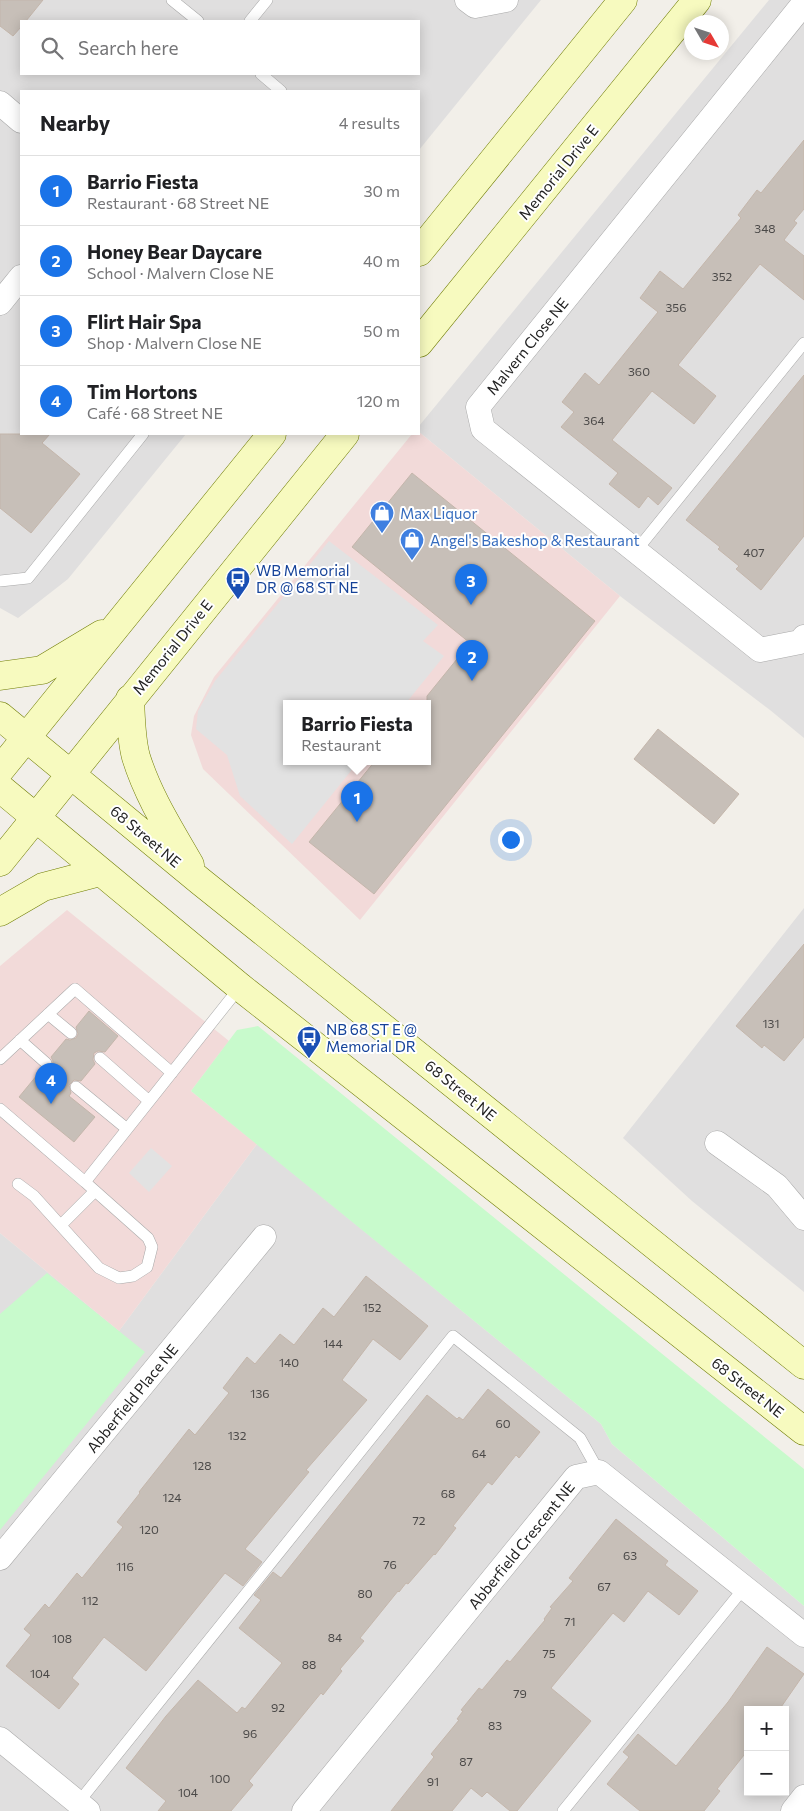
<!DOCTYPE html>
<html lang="en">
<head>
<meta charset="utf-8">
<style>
  body { margin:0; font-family:Commissioner,sans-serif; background:#f2f2f2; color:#202124 }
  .controls { position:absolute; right:15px; bottom:15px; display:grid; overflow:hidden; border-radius:0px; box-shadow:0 2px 12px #0003 }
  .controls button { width:45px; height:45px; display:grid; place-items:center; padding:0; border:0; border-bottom:1px solid #e0e0e0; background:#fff; color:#202124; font:25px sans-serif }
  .compass { position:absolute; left:684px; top:15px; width:45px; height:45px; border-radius:50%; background:#fff; box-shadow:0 2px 12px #0003; rotate:129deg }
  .you { position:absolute; left:510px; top:839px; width:18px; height:18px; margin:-12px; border:4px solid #fff; border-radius:50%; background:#1a73e8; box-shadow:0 0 0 8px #1a73e833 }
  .badge { display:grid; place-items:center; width:32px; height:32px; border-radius:50%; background:#1a73e8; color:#fff; font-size:16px; font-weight:700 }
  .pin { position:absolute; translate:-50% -41px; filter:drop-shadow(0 1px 2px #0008) }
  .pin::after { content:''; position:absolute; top:26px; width:18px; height:15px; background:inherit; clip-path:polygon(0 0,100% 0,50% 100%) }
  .popup { position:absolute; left:283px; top:700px; width:148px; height:65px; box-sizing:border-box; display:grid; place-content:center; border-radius:0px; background:#fff; filter:drop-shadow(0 1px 4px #0005); font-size:16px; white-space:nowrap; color:#757577 }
  .popup b { font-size:19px; color:#202124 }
  .popup::after { content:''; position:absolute; left:50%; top:100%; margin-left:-10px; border:10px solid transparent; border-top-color:#fff }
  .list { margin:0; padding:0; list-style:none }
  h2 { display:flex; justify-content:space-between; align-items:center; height:65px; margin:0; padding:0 20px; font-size:21px }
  h2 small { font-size:16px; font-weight:400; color:#757577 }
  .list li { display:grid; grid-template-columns:32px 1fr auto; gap:15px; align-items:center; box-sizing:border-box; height:70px; padding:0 20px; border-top:1px solid #e0e0e0 }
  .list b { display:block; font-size:19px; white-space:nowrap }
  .list p { margin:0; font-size:16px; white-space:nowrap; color:#757577 }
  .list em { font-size:16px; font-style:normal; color:#757577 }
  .icon { flex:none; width:28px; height:28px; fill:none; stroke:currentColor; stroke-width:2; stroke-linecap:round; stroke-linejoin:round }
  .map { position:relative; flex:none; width:804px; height:1811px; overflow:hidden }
  .search { position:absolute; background:#fff; box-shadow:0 2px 12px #0003; left:20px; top:20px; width:400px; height:55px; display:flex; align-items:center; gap:12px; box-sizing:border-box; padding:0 18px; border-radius:0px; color:#757577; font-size:19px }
  .panel { position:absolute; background:#fff; box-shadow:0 2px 12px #0003; left:20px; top:90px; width:400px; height:345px; border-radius:0px }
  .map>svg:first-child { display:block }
  .residential { fill:#e0dfdf; fill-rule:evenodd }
  .commercial { fill:#f2dad9; fill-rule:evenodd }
  .park { fill:#c8facc }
  .parking { fill:#e2e2e2 }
  .building { fill:#c7bfb8; stroke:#c4b6ab }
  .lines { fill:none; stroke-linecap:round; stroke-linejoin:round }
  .lane-casing { stroke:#a9a9a9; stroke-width:12 }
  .street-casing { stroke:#a9a9a9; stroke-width:25 }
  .secondary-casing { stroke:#707d05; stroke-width:29 }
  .lane { stroke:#fff; stroke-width:11 }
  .street { stroke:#fff; stroke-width:24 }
  .secondary { stroke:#f7fabf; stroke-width:28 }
  .labels { text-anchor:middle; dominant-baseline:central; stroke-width:4; stroke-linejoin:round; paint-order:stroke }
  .number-label { font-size:12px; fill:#4b4948 }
  .street-label { font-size:15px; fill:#222; stroke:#fff }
  .shop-label { font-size:15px; fill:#366cbe; stroke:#fff; text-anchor:start }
  .transit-label { font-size:15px; fill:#164399; stroke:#fff; text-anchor:start }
</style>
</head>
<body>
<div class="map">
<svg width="804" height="1811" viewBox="0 0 804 1811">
  <rect width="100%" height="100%" fill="#f2efe9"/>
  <!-- residential -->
  <path class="residential" d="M0 0H541L419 150V91H21V434H186L68 579 18 618 0 608ZM21 21H419V74H21Z
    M769 0H804V738L770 710 620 596 419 432V426Z
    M804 908V1292L692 1201 623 1138Z
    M257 1144 601 1424 612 1444 804 1606V1811H0V1233L119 1331ZM748 1710H785V1792H748Z"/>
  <!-- commercial -->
  <path class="commercial" d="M419 432 620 596 360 920 203 769 191 735 194 716 214 677 412 434H419ZM287 703H427V761H287Z
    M67 910 229 1041 191 1091 257 1144 119 1331 0 1233V966Z"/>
  <!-- park -->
  <path class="park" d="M258 1026 804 1469V1606L612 1444 601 1424 191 1091 237 1030Z
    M47 1273 145 1352 0 1530V1314Z"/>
  <!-- parking -->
  <path class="parking" d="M329 541 438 625 423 641 444 656 406 703H287V761H359L292 844 240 796 227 755 196 729 198 711 215 681Z
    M151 1148 172 1166 149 1192 129 1173Z"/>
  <!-- building -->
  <path class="building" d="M0 0H43L26 21H21V27L13 36 0 26Z
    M804 140V209L794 221 797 223 784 240 804 256V300L760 264 678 365 716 396 694 424 652 391 612 440 672 488 658 505 648 496 639 508 609 484 618 473 561 427 574 412 562 402 585 373 599 385 658 312 640 298 660 271 683 289 741 218 738 215 757 190 761 193Z
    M804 375V536L761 590 736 569 739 566 718 549 720 547 686 520Z
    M0 434H50L42 443 80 474 31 533 0 508Z
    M412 473 595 621 374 894 309 842 375 761H427V696L470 643 352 547Z
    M658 729 739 794 714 824 634 759Z
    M804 944V1037L784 1061 764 1045 762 1048 736 1026Z
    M89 1011 118 1036 105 1052 98 1051 94 1053 93 1060 95 1064 81 1081 74 1080 69 1085 71 1093 69 1096 95 1117 74 1142 19 1097 42 1069 48 1070 52 1068 53 1061 51 1057 66 1039 70 1040 76 1038 78 1034 76 1027Z
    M366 1276 428 1326 400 1360 373 1339 342 1380 367 1400 306 1470 309 1472 245 1549 262 1562 243 1586 225 1573 146 1671 104 1637 72 1678 79 1684 59 1709 6 1666 31 1635 24 1629 45 1604 49 1608 77 1573 82 1578 123 1527 117 1522 140 1493 139 1492 189 1429 195 1435 229 1393 223 1388 247 1357 255 1364 280 1334 294 1345 323 1308 334 1317Z
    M488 1389 540 1432 519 1458 516 1455 492 1485 488 1482 453 1526 456 1528 435 1555 434 1554 408 1584 406 1583 399 1592 398 1591 360 1638 364 1641 340 1669 342 1671 323 1695 321 1693 249 1781 253 1785 231 1811H158L166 1801 126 1768 166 1716 198 1680 237 1713 242 1707 245 1709 282 1663 239 1628 261 1600 254 1595 273 1572 281 1578 427 1395 457 1419 459 1417 463 1420Z
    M616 1519 668 1561 665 1565 698 1591 679 1615 648 1591 624 1622 613 1613 551 1688 591 1721 517 1811H510L487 1792 482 1797 471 1788 452 1811H391L434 1757 431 1754 459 1720 457 1719 463 1711 461 1710 479 1688 482 1690 507 1660 510 1662 545 1620 544 1619 552 1608 550 1607 573 1581 569 1578Z
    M767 1647 804 1674 779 1710H748V1750L717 1789 720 1791 704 1811H640L607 1784 629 1757 623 1752 638 1734 676 1766 728 1702Z"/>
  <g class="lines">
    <defs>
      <path id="lane" d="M172 0 198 21
        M250 21 267 0
        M261 74 281 91
        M636 551 804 343
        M0 581 28 578 143 434
        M48 1014 71 1033
        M20 1040 46 1063
        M100 1058 149 1101
        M0 1059 75 989 172 1073
        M76 1087 127 1129
        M0 1109 85 1182 240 987
        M18 1184 34 1196 99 1268 119 1278 133 1276 147 1267 152 1247 148 1238 85 1182
        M61 1225 95 1191
        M78 1803 453 1336 580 1438 599 1472
        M563 1811 744 1588"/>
      <path id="street" d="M467 0 475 6 506 0
        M804 3 478 407 483 429 760 650 800 642 804 637
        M0 103 21 121
        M0 303 21 277
        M717 1143 777 1186 804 1218
        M0 1558 264 1237
        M0 1739 88 1811
        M304 1811 576 1477 599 1472 804 1635
        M793 1811 804 1797"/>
      <path id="secondary" d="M419 252 623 0
        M419 343 697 0
        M0 676 42 670 102 634
        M130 699C131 718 131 739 136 757 148 796 170 830 190 865
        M0 716 200 881 804 1365
        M0 770 272 434
        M0 788 240 987 804 1431
        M0 862 345 434
        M0 912 43 887 100 872"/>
    </defs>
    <!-- lane casing -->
    <use href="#lane" class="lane-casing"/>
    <!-- street casing -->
    <use href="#street" class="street-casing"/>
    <!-- secondary casing -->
    <use href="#secondary" class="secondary-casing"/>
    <!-- lane -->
    <use href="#lane" class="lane"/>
    <!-- street -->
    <use href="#street" class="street"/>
    <!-- secondary -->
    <use href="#secondary" class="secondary"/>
  </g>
  <!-- icons -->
  <defs>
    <symbol id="shop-pin" viewBox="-11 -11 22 30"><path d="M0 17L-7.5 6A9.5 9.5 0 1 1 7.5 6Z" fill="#3f7fe0" stroke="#fff"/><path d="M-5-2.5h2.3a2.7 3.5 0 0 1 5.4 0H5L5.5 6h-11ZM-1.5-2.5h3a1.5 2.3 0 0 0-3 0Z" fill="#fff"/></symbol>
    <symbol id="bus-pin" viewBox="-11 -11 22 30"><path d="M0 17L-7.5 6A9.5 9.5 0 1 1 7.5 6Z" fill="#1a4fb4" stroke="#fff"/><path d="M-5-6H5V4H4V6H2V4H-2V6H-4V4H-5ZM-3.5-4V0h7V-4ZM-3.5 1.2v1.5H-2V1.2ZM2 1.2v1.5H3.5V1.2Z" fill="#fff"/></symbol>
  </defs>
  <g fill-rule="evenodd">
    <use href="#shop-pin" x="368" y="499" width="28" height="38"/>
    <use href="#shop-pin" x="398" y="526" width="28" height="38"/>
    <use href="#bus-pin" x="224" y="565" width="28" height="38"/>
    <use href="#bus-pin" x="295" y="1024" width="28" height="38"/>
  </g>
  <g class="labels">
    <!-- number labels -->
    <g class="number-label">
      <text x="765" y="228">348</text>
      <text x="722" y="276">352</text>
      <text x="676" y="307">356</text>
      <text x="639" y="371">360</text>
      <text x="594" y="420">364</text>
      <text x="754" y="552">407</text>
      <text x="771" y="1023">131</text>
      <text x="372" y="1307">152</text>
      <text x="333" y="1343">144</text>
      <text x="289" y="1362">140</text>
      <text x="260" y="1393">136</text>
      <text x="503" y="1423">60</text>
      <text x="237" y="1435">132</text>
      <text x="479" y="1453">64</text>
      <text x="202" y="1465">128</text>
      <text x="448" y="1493">68</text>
      <text x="172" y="1497">124</text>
      <text x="419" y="1520">72</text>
      <text x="149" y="1529">120</text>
      <text x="630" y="1555">63</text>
      <text x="390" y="1564">76</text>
      <text x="125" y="1566">116</text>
      <text x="604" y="1586">67</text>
      <text x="365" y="1593">80</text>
      <text x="90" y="1600">112</text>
      <text x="570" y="1621">71</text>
      <text x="335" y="1637">84</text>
      <text x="62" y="1638">108</text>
      <text x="549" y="1653">75</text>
      <text x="309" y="1664">88</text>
      <text x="40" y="1673">104</text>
      <text x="520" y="1693">79</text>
      <text x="278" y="1707">92</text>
      <text x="495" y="1725">83</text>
      <text x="250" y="1733">96</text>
      <text x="466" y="1761">87</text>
      <text x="220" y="1778">100</text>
      <text x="433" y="1781">91</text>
      <text x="188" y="1792">104</text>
    </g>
    <!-- street labels -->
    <g class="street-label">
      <text transform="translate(558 172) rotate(-51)">Memorial Drive E</text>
      <text transform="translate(527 346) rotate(-51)">Malvern Close NE</text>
      <text transform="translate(172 647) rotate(-51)">Memorial Drive E</text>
      <text transform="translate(146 836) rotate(40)">68 Street NE</text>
      <text transform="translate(461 1090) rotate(39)">68 Street NE</text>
      <text transform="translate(748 1387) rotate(38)">68 Street NE</text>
      <text transform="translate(132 1398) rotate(-51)">Abberfield Place NE</text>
      <text transform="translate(521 1545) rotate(-51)">Abberfield Crescent NE</text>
    </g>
    <!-- shop labels -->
    <g class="shop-label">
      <text x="400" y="513">Max Liquor</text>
      <text x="430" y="540">Angel's Bakeshop &amp; Restaurant</text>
    </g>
    <!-- transit labels -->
    <g class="transit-label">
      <text x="256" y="570">WB Memorial<tspan x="256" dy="17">DR @ 68 ST NE</tspan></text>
      <text x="326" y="1029">NB 68 ST E @<tspan x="326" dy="17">Memorial DR</tspan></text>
    </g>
  </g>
</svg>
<div class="controls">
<button>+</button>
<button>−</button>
</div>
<svg class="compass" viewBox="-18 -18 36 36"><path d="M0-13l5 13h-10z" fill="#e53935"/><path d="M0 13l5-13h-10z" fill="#757577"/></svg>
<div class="you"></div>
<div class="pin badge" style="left:357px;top:822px">1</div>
<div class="popup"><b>Barrio Fiesta</b>Restaurant</div>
<div class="pin badge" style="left:472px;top:681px">2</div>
<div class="pin badge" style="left:471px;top:605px">3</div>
<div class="pin badge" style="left:51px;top:1104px">4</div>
<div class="search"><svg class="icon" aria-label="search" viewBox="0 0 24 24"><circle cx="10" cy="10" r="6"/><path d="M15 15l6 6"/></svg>Search here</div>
<section class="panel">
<h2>Nearby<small>4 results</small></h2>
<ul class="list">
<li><span class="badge">1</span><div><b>Barrio Fiesta</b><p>Restaurant · 68 Street NE</p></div><em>30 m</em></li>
<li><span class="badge">2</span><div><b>Honey Bear Daycare</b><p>School · Malvern Close NE</p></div><em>40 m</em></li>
<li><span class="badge">3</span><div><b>Flirt Hair Spa</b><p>Shop · Malvern Close NE</p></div><em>50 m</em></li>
<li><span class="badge">4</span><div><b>Tim Hortons</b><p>Café · 68 Street NE</p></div><em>120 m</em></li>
</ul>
</section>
</div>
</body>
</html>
